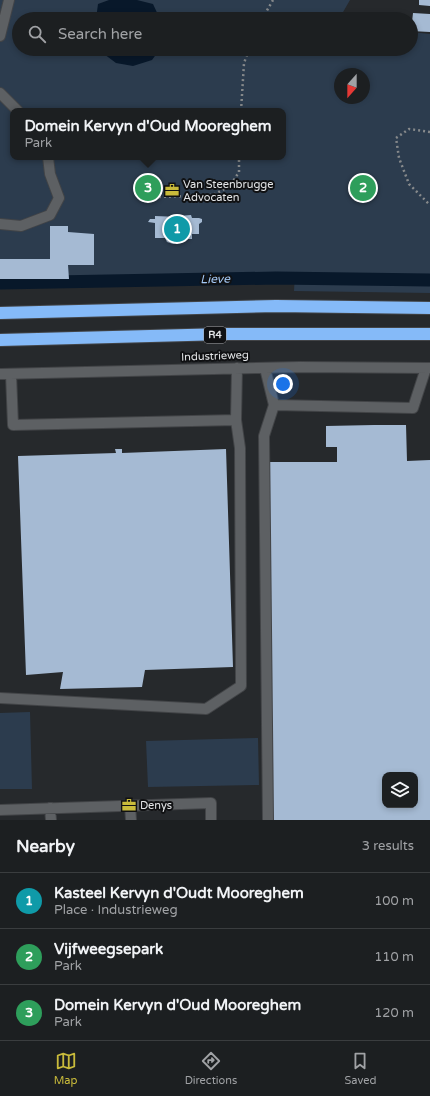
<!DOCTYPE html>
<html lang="en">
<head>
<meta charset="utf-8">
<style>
  body { margin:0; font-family:"Varela Round",sans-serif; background:#25272a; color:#f1f3f6 }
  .controls { position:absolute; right:12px; bottom:12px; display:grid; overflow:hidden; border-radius:8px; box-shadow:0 2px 6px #0003 }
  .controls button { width:36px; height:36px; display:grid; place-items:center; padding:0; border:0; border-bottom:1px solid #3a3d3f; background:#1c1f21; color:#f1f3f6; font:20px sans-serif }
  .compass { position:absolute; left:334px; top:68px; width:36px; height:36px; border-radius:50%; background:#1c1f21; box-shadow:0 2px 6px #0003; rotate:201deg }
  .you { position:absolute; left:283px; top:384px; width:14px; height:14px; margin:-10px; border:3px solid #fff; border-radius:50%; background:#1a73e8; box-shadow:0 0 0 6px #1a73e833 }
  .badge { display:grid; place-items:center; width:26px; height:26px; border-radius:50%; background:#c9bb3b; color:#fff; font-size:13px; font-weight:700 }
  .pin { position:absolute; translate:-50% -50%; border:2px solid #fff; box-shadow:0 1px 4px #0006 }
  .popup { position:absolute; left:10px; top:108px; width:276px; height:52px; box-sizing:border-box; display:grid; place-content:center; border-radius:8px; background:#1c1f21; filter:drop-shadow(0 1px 3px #0005); font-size:13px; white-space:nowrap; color:#a0a2a5 }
  .popup b { font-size:15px; color:#f1f3f6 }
  .popup::after { content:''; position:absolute; left:50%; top:100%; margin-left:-8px; border:8px solid transparent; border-top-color:#1c1f21 }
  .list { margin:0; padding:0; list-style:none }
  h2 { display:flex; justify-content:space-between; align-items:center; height:52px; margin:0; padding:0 16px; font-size:17px }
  h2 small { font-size:13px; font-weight:400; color:#a0a2a5 }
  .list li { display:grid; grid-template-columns:26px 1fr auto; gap:12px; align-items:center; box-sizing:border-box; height:56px; padding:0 16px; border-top:1px solid #3a3d3f }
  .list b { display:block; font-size:15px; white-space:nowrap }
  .list p { margin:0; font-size:13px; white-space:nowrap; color:#a0a2a5 }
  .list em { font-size:13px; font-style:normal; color:#a0a2a5 }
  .icon { flex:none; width:22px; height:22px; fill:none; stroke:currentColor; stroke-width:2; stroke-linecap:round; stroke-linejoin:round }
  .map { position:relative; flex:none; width:430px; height:820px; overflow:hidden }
  .search { position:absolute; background:#1c1f21; box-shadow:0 2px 6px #0003; left:12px; right:12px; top:12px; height:44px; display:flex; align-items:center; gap:10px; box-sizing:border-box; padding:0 14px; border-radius:22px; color:#a0a2a5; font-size:15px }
  .sheet { height:220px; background:#1c1f21 }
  nav { display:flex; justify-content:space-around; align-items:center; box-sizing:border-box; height:56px; border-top:1px solid #3a3d3f; background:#1c1f21; font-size:11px; color:#a0a2a5 }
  nav a { display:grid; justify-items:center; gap:2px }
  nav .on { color:#c9bb3b }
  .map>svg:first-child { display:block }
  .green { fill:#2c3c4e; fill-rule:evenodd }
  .water { fill:#08182a }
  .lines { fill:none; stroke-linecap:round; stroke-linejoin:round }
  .canal { stroke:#08182a; stroke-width:13 }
  .building { fill:#a5bad3; fill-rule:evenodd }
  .minor-casing { stroke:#424447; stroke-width:12 }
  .highway-casing { stroke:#424447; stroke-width:14 }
  .path { stroke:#86898b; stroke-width:2.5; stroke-dasharray:2 3; stroke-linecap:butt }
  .minor { stroke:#5d6063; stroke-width:10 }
  .highway { stroke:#85baf8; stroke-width:12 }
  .labels { text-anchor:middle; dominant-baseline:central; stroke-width:4; stroke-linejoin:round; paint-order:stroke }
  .shield { fill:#101113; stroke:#a4a5a7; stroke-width:1 }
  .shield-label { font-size:10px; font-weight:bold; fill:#e3e5e7 }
  .poi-label { font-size:11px; fill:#e3e5e7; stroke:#101113; text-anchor:start }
  .street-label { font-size:11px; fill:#e3e5e7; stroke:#101113 }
  .water-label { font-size:12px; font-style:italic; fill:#a3c7f3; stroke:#101113 }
</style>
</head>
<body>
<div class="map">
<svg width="430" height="820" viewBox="0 0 430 820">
  <rect width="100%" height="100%" fill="#26292c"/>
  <!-- green -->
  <path class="green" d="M0 0H350L339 19H19V49H411V32L430 34V293L294 291 295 273H236L0 278ZM340 74H364V98H340ZM13 111H283V157H13Z
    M30 712 32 789H0V713Z
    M258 738 259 785 148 787 146 741Z"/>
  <!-- water -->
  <path class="water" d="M109 0H137L153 4 160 19H96L98 4Z
    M102 49H160L152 60 133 66 116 63 104 54Z"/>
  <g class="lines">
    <!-- canal -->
    <path class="canal" d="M0 283 276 278 430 280"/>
  </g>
  <!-- building -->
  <path class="building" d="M419 0H430V6L419 5Z
    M413 13 430 14V32L411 31Z
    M191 215 192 218H199L202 219V222L199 224V234H192V239H182L178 243 173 244 167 242 165 238H155V223L148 222 150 219H155V216L179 217 178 216Z
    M50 226H68V232L94 234V265H68L69 279H0V259H50Z
    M374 425H406L407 461 430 460V820H273L268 462H337V447H326V426ZM385 775H415V805H385Z
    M115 449H122V453L226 449 233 667 145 670 142 687 60 689 63 672 26 675 18 456 116 453Z"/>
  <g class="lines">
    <defs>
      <path id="minor" d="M0 36 9 0
        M0 93 18 111
        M0 224 21 226 50 215 59 198 50 174 48 157
        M265 368 274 405 413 408 426 368
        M0 374 300 367 430 368
        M11 374 13 425 236 420 237 368
        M0 698 206 709 241 686 240 448 236 420
        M130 805 131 820
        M50 808 51 820
        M0 810 211 803V820
        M268 820 264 436 274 405"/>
      <path id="highway" d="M0 313 276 306 430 308
        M0 340 225 334H430"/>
    </defs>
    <!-- minor casing -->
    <use href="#minor" class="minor-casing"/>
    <!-- highway casing -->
    <use href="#highway" class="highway-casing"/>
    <!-- path -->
    <path class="path" d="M262 19 273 0
      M241 111 244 63 249 49
      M430 132 409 129 396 138 399 158 409 184 430 205
      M159 197 213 195 230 186 239 172V157"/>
    <!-- minor -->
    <use href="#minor" class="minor"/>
    <!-- highway -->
    <use href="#highway" class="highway"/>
  </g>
  <!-- icons -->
  <defs>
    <symbol id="office-bare" viewBox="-9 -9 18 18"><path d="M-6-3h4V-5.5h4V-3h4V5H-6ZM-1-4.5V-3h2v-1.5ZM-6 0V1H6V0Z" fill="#c9bb3b" stroke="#101113" stroke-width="2.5" paint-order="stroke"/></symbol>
  </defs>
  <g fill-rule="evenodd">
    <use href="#office-bare" x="162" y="180" width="20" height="20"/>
    <use href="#office-bare" x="119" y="795" width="20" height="20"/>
  </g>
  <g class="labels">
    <!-- shield labels -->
    <rect class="shield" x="204" y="327" width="22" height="16" rx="3"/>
    <g class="shield-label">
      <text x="215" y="335">R4</text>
    </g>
    <!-- poi labels -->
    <g class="poi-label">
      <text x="183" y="184">Van Steenbrugge<tspan x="183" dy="13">Advocaten</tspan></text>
      <text x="140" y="805">Denys</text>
    </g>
    <!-- street labels -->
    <g class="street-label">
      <text transform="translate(215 356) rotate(-2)">Industrieweg</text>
    </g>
    <!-- water labels -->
    <g class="water-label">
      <text transform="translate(215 279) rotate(-1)">Lieve</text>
    </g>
  </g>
</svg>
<div class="controls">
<button><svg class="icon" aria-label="layers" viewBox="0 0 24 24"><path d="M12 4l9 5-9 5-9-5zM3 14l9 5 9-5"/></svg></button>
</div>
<svg class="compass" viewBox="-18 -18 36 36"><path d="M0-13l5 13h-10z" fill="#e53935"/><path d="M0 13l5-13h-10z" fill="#a0a2a5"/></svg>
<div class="you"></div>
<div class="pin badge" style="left:177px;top:229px;background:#0f9aa8">1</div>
<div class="pin badge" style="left:363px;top:188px;background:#2e9e5b">2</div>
<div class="pin badge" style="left:148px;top:188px;background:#2e9e5b">3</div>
<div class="popup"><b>Domein Kervyn d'Oud Mooreghem</b>Park</div>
<div class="search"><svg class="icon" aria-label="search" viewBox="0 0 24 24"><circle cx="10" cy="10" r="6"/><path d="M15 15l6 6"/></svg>Search here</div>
</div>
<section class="sheet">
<h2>Nearby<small>3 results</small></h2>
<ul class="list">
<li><span class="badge" style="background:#0f9aa8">1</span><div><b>Kasteel Kervyn d'Oudt Mooreghem</b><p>Place · Industrieweg</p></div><em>100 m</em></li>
<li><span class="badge" style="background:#2e9e5b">2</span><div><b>Vijfweegsepark</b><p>Park</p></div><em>110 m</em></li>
<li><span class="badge" style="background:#2e9e5b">3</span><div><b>Domein Kervyn d'Oud Mooreghem</b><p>Park</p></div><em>120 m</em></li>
</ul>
</section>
<nav>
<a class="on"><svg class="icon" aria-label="map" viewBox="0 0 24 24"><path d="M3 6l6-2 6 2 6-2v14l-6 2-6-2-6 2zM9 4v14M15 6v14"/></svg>Map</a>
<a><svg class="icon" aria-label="directions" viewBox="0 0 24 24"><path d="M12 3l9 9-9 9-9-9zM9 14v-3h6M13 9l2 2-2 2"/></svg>Directions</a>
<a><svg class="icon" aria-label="saved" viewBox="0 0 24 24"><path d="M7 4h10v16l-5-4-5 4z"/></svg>Saved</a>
</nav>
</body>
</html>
